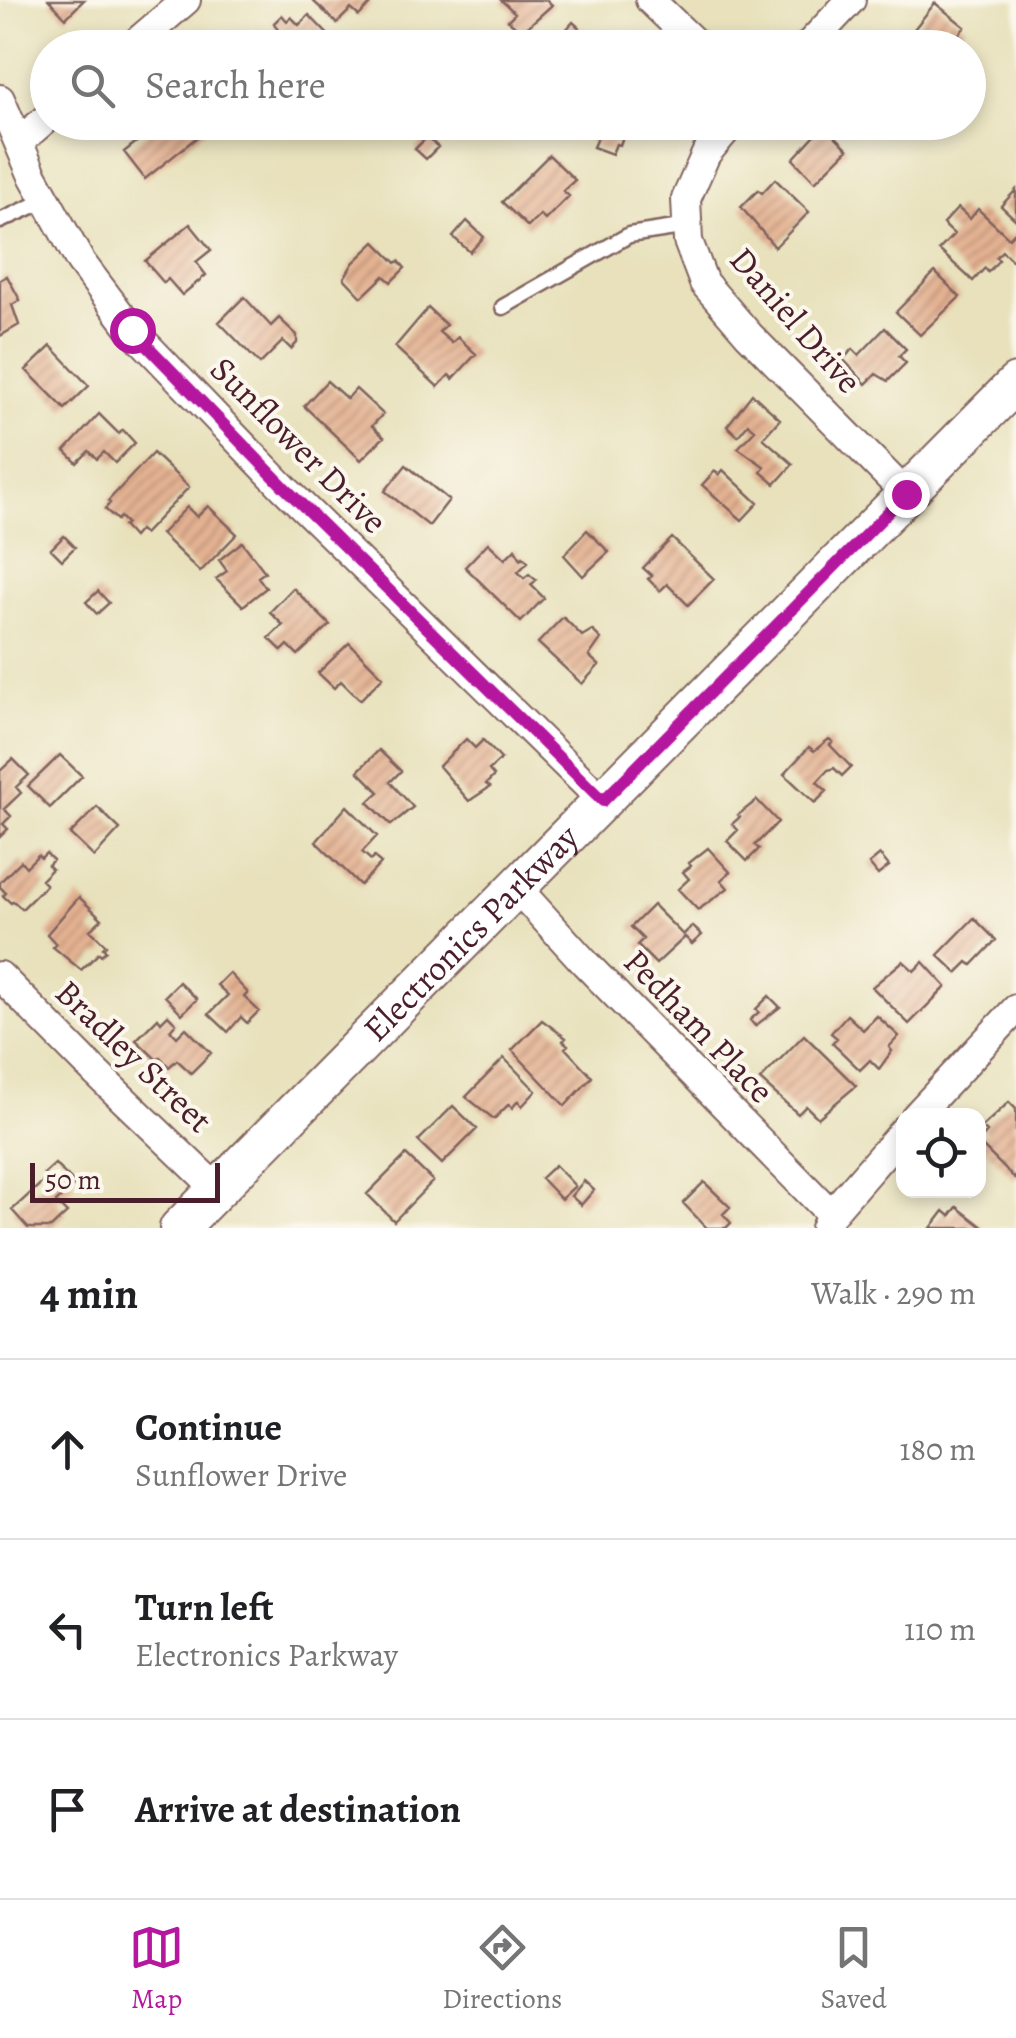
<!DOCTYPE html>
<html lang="en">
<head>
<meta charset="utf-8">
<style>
  body { margin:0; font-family:Alegreya,serif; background:#f2f2f2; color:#202124 }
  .controls { position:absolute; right:30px; bottom:30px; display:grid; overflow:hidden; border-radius:20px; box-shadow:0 5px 15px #0003 }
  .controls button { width:90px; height:90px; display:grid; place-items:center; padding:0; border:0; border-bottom:2px solid #e0e0e0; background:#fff; color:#202124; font:50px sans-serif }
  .scale { position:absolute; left:30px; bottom:25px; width:190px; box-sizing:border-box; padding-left:10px; border:5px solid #4a1f2b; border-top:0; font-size:28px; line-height:35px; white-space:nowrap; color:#4a1f2b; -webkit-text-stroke:8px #fbf7ec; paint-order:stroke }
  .stop { position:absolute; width:30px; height:30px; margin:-22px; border:8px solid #b5179e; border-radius:50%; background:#fff }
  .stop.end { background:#b5179e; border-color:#fff; box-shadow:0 2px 10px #0008 }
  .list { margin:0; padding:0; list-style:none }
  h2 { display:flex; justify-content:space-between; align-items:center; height:130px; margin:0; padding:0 40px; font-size:42px }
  h2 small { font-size:32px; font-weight:400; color:#757577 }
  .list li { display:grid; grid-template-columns:65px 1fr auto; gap:30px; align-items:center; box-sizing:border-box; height:180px; padding:0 40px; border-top:2px solid #e0e0e0 }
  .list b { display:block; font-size:38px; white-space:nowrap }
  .list p { margin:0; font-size:32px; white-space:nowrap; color:#757577 }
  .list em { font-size:32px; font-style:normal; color:#757577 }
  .icon { flex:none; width:55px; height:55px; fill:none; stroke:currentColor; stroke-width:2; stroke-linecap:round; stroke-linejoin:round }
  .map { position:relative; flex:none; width:1016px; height:1228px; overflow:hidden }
  .search { position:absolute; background:#fff; box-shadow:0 5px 15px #0003; left:30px; right:30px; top:30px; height:110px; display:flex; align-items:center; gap:25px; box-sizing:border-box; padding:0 35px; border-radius:55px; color:#757577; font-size:38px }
  .sheet { height:670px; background:#fff }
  nav { display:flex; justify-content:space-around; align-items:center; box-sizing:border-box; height:140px; border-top:2px solid #e0e0e0; background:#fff; font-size:28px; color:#757577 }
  nav a { display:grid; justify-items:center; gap:5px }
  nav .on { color:#b5179e }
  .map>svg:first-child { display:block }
  .building { fill:url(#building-hatch) }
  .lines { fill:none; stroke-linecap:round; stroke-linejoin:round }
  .lane-casing { stroke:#81635e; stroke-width:19 }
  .street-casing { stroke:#81635e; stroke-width:32 }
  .secondary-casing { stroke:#81635e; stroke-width:42 }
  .lane { stroke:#fff; stroke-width:14 }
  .street { stroke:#fff; stroke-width:28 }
  .secondary { stroke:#fff; stroke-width:38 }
  .route { stroke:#b5179e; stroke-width:12 }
  .labels { text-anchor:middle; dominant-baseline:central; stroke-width:8; stroke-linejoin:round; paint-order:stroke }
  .street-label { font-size:35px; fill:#4a1f2b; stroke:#fbf7ec }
</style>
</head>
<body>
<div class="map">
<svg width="1016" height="1228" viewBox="0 0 1016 1228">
  <defs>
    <pattern id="building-hatch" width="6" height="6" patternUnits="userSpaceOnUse" patternTransform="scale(2.5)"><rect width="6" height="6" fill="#e4b292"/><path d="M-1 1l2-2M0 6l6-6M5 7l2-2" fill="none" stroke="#bb9077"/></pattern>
  </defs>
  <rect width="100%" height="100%" fill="#fbf7ec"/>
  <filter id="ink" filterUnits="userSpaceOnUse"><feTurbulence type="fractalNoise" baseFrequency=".01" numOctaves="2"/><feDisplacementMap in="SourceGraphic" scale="20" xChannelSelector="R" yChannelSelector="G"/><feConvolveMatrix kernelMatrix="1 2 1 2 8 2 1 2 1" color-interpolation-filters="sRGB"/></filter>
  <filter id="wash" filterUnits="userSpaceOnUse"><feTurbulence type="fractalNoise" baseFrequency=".0048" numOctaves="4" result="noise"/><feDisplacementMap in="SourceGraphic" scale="40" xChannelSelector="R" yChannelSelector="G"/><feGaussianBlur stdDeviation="2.25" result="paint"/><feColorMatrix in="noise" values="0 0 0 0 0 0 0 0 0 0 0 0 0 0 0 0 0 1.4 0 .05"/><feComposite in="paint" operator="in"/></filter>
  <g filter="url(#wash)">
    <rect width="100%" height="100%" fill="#e8e1bc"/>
    <g id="blocks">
      <!-- building -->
      <path class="building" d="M49 0H84L66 18Z
        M312 0H368L371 3 359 16 351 9 337 23Z
        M501 0H547L552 5 522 32 508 20 515 13Z
        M935 3 965 27 958 35 970 45 969 48H899Z
        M282 15 287 21 291 17 299 25 309 15 334 41 327 48H270L267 44 279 32 274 23Z
        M573 22 593 41 598 48H550Z
        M152 122H201L207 129 145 179 124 152 149 132 146 127Z
        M592 122H633L631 127 627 125 620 145 616 144 612 154 593 147 597 138 587 134Z
        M824 125 848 149 815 182 793 159Z
        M427 137 438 147 426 159 415 149Z
        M549 155 575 180 563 191 569 196 545 220 540 215 528 227 502 202Z
        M775 179 809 212 775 247 741 207 758 190 762 193Z
        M1016 190V220L1001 206Z
        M958 208 970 219 978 209 1009 238 1016 231V264L1002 251 996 257 999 260 988 272 985 268 973 281 939 250 954 234 943 224Z
        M467 221 484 237 470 252 453 237Z
        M190 224 211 250 196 262 206 275 182 295 168 279 164 283 145 261Z
        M375 242 396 263 399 261 405 268 391 282 384 276 362 297 344 278 353 263Z
        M935 272 960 297 920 335 896 312Z
        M7 276 20 300 12 305 19 325 0 336V280Z
        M244 297 271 326 279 318 297 335V343L291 349 283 341 260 364 219 322Z
        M428 308 446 325 439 332 452 343 458 337 476 354 453 379 449 375 438 387 395 347Z
        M885 328 906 349 899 356 906 363 888 381 876 374 866 384 843 359 853 349 859 355Z
        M51 346 89 386 65 409 26 370Z
        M327 381 347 399 356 389 383 414 372 426 384 437 361 460 304 406Z
        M752 394 780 419 763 438 793 464 775 484 761 472 765 467 738 448 755 430 748 424 738 436 727 426Z
        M99 414 119 434 123 430 135 443 115 463 104 452 97 459 89 451 77 463 65 451Z
        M153 453 189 487 144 534 139 530 133 537 123 526 126 523 120 517 117 520 105 509 110 503 108 501Z
        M406 465 449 500 429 526 385 491Z
        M723 470 758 503 742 520 702 485 715 471 719 475Z
        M208 506 237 534 200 572 161 534 187 507 197 517Z
        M587 530 609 552 583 576 564 555Z
        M64 536 75 547 62 560 51 549Z
        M672 538 714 579 688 605 667 584 660 591 648 579 652 576 643 568Z
        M242 542 265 572 258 577 266 588 243 606 216 579 227 571 219 560Z
        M488 543 505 559 515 549 521 559 523 557 528 562 518 572 524 578 529 574 536 580 531 585 544 598 521 622 465 567Z
        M293 588 330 625 298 655 288 645 282 651 269 638 283 625 270 612Z
        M98 591 109 603 97 614 86 602Z
        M563 617 582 636 592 630 601 639 589 656 599 665 582 684 538 643Z
        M349 643 383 677 360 700 341 681 334 688 318 673Z
        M466 739 475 748 483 740 501 759 489 770 494 776 486 784 490 787 469 801 439 766Z
        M829 739 833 742 830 745 851 767 842 776 834 768 828 770 817 782 827 791 815 803 784 774 809 747 814 751Z
        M379 750 401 771 390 782 413 807 391 825 368 802 379 792 358 771Z
        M60 755 82 776 50 808 28 786Z
        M13 759 29 775 16 787 21 793 4 809 11 816 3 824 8 829 0 837V771Z
        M757 800 778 822 755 845 759 849 747 861 727 841 738 830 732 824 740 817 738 815Z
        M347 806 377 836 362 852 371 860 374 857 381 863 360 885 316 842Z
        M97 807 120 829 94 857 70 834Z
        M708 848 730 872 721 880 728 888 698 910 678 889 689 879 683 872 691 866 689 863Z
        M46 853 53 860 48 865 52 869 41 880 46 885 22 909 13 901 11 903 3 896 6 893 0 887V882L21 861 26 867 38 855 41 858Z
        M880 855 889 866 878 875 869 864Z
        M79 897 102 919 90 930 106 945 103 948 106 951 101 955 99 953 81 970 53 947 56 944 47 934Z
        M653 905 683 935 692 926 702 935 692 944 685 937 656 964 637 945 643 939 631 927Z
        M974 918 996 940 972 965 968 962 957 973 938 955Z
        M903 961 914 971 923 962 946 987 909 1024 872 987Z
        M229 973 248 993 244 997 259 1011 247 1023 241 1017 228 1032 209 1014 228 995 217 985Z
        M179 982 197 999 182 1014 165 996Z
        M769 996 780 1007 755 1026 750 1020 759 1012 756 1009Z
        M168 1015 176 1023 170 1030 177 1037 186 1028 211 1053 191 1073 177 1060 169 1067 160 1057 157 1060 136 1040 158 1018 161 1022Z
        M847 1015 863 1030 877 1016 899 1036 889 1047 892 1051 879 1069 870 1060 860 1070 832 1043 837 1038 831 1033Z
        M542 1020 566 1038 563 1041 568 1045 565 1048 592 1077 565 1106 512 1050Z
        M804 1035 856 1086 818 1118 806 1106 798 1114 760 1080Z
        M504 1058 536 1091 522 1106 518 1101 512 1108 509 1104 494 1119 466 1097Z
        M1009 1102 1016 1109V1180L978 1142 987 1132 982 1127Z
        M453 1106 477 1129 442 1164 418 1141Z
        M406 1155 433 1181 394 1221 367 1194Z
        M55 1164 75 1184 56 1202 67 1213 51 1228H28L12 1210 47 1178 44 1174Z
        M555 1165 575 1186 561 1199 541 1178Z
        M584 1181 594 1190 581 1205 571 1196Z
        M704 1182 730 1207 723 1214 731 1223 726 1228H707L683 1203Z
        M957 1207 984 1228H931L944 1211 950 1216Z"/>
    </g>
  </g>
  <g filter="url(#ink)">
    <use href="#blocks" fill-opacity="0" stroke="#81635e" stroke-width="2.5"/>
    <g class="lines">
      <defs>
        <path id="lane" d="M0 221 46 200
          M503 307 629 235 688 226"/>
        <path id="street" d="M650 0 700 48
          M130 48 186 0
          M806 48 851 0
          M0 99 32 174 80 261 132 330 283 487 603 801
          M733 122 706 154 686 199 688 241 704 283 749 335 906 494
          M19 142 48 117
          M516 887 585 963 831 1214
          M0 976 97 1074 217 1189
          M916 1116 1016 1009
          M825 1228 831 1214 904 1130"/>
        <g id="secondary">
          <path id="s1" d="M179 1228C457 945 738 665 1016 383"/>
        </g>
      </defs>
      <!-- lane casing -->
      <use href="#lane" class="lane-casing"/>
      <!-- street casing -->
      <use href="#street" class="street-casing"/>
      <!-- secondary casing -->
      <use href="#secondary" class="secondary-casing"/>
      <!-- lane -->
      <use href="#lane" class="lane"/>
      <!-- street -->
      <use href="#street" class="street"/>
      <!-- secondary -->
      <use href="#secondary" class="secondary"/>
    </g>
  </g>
  <g class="lines" filter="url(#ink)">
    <!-- route -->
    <path class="route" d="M132 330 284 487 603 801 906 494"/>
  </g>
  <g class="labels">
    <!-- street labels -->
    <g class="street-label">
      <text transform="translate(796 320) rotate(49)">Daniel Drive</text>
      <text transform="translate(299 445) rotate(45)">Sunflower Drive</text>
      <text stroke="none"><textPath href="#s1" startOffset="415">Electronics Parkway</textPath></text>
      <text transform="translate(699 1026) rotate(46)">Pedham Place</text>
      <text transform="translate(134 1056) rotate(44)">Bradley Street</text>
    </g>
  </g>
</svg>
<div class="controls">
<button><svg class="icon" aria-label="locate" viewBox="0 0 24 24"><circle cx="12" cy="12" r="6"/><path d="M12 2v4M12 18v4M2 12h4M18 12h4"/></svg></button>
</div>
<div class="scale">50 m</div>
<div class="stop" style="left:132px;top:330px"></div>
<div class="stop end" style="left:906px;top:494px"></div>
<div class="search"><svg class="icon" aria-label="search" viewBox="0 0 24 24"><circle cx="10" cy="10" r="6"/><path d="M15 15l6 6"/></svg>Search here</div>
</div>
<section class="sheet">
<h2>4 min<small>Walk · 290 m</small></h2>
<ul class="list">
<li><svg class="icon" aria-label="ahead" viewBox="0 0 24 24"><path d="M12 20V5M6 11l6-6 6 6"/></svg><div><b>Continue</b><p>Sunflower Drive</p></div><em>180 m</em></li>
<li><svg class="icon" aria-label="left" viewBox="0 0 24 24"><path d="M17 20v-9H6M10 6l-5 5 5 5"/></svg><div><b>Turn left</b><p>Electronics Parkway</p></div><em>110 m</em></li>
<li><svg class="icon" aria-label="arrive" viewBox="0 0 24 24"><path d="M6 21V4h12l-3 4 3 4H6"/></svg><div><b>Arrive at destination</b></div></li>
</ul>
</section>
<nav>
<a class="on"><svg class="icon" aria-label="map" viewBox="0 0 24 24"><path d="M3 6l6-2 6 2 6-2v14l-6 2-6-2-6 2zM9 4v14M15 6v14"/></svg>Map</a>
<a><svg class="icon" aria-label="directions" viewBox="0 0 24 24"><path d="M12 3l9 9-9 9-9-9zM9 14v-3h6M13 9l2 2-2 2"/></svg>Directions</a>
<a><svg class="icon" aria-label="saved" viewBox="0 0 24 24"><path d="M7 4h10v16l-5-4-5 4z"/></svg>Saved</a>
</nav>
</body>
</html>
